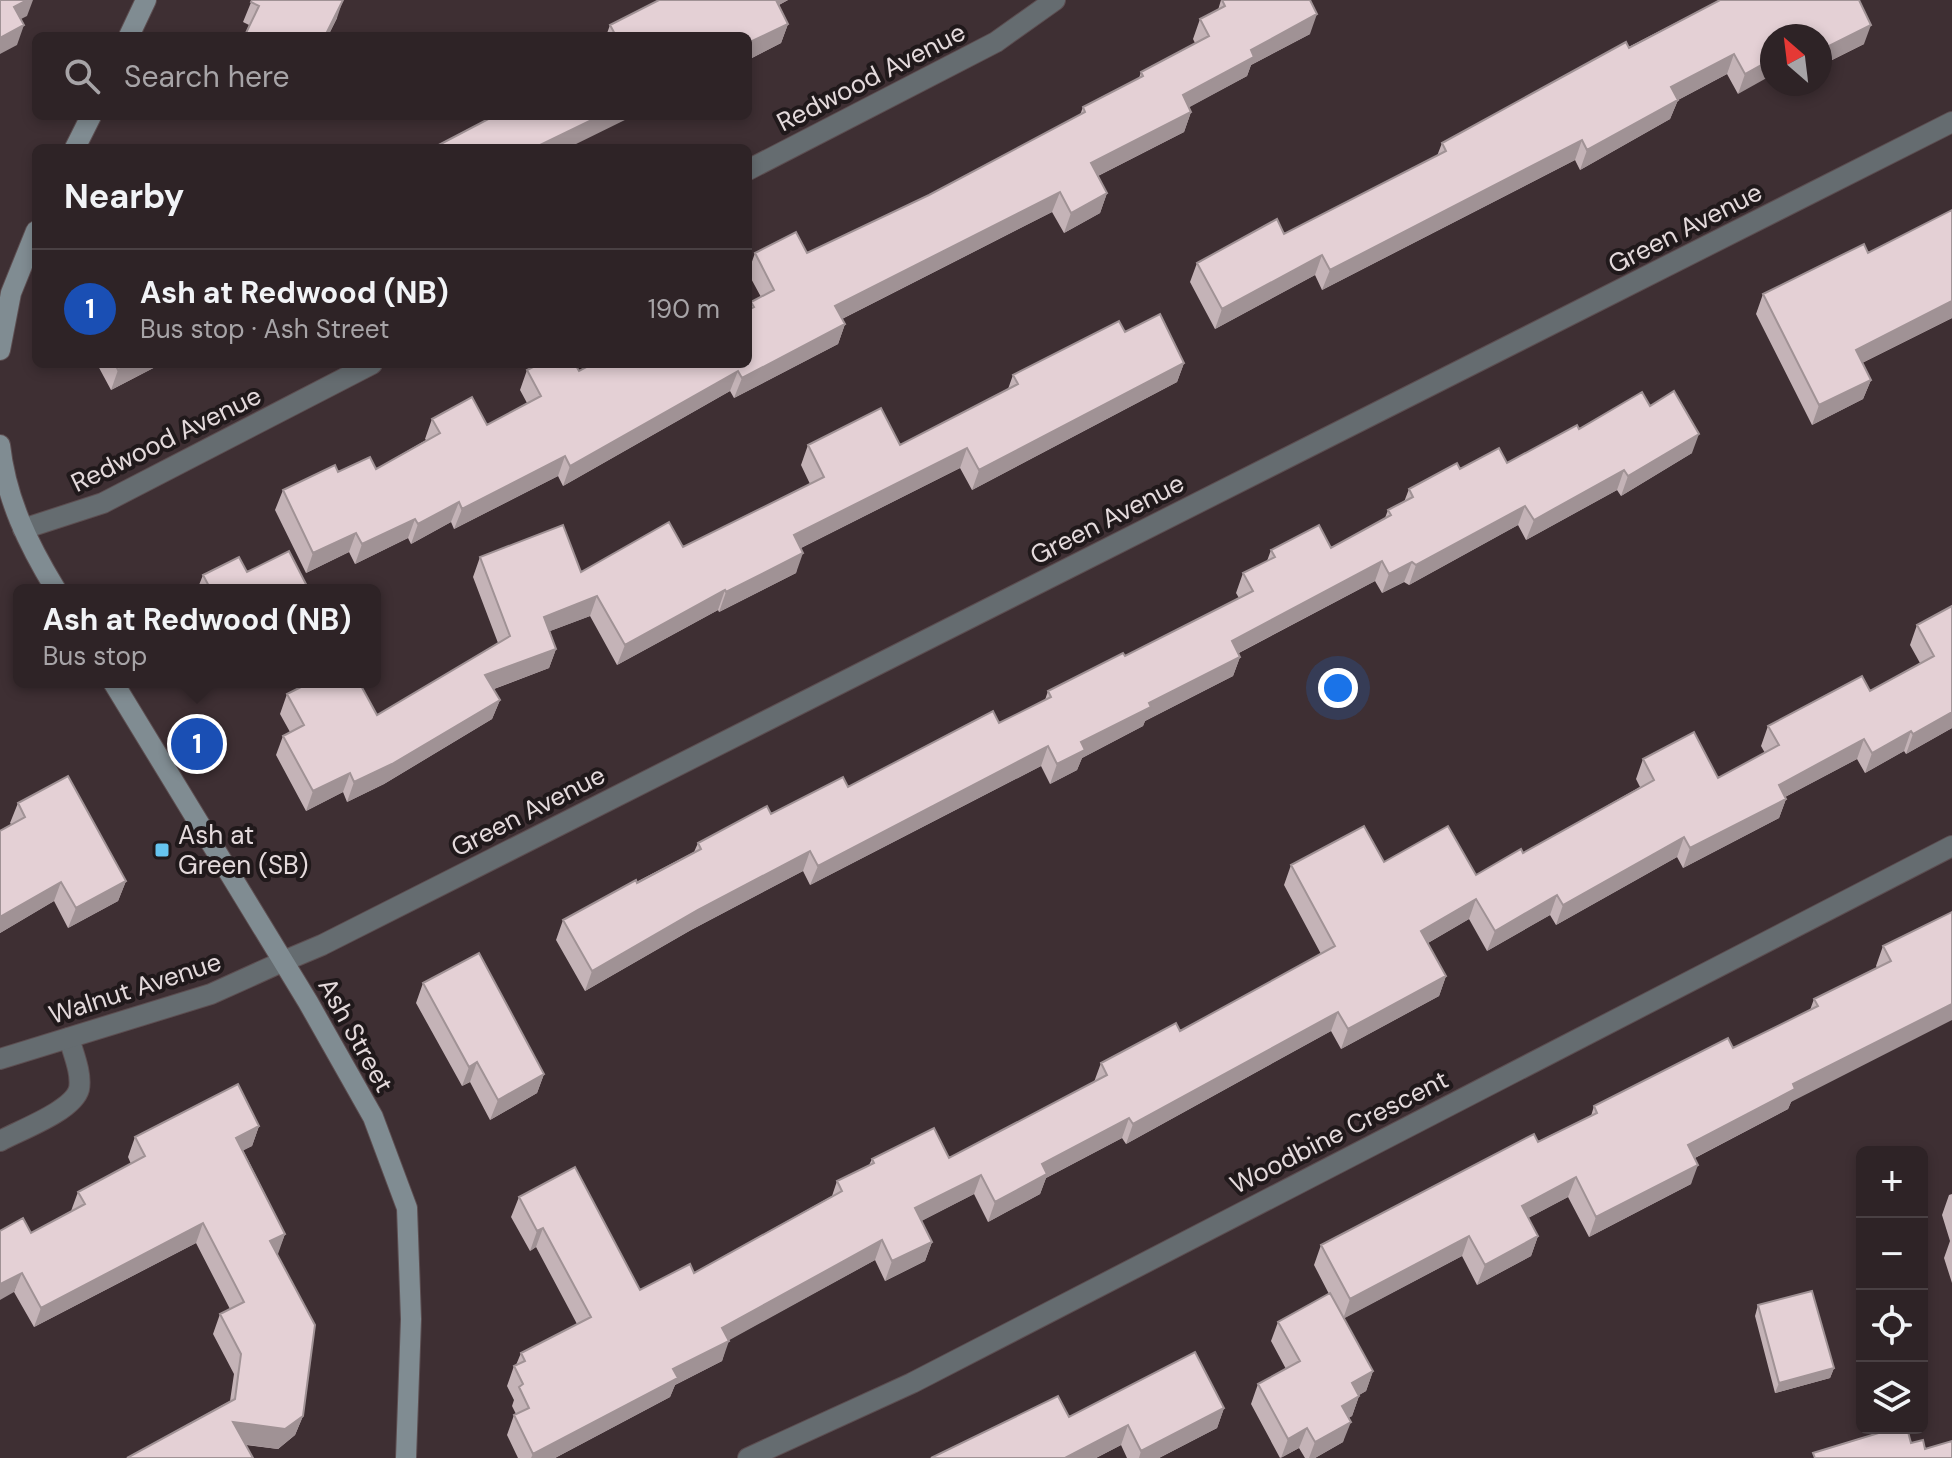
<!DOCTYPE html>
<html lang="en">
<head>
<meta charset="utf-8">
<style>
  body { margin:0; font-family:"DM Sans",sans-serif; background:#362b2e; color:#f1f3f6 }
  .controls { position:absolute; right:24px; bottom:24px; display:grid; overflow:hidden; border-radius:12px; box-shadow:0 4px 12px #0003 }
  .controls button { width:72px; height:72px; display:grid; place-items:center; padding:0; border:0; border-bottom:2px solid #494043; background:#2e2326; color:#f1f3f6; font:40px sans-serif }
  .compass { position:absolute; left:1760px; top:24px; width:72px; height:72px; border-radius:50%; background:#2e2326; box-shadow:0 4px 12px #0003; rotate:332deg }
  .you { position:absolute; left:1338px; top:688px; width:28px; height:28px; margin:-20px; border:6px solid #fff; border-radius:50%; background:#1a73e8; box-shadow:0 0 0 12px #1a73e833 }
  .badge { display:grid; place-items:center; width:52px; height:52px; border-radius:50%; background:#95b2f1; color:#fff; font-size:26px; font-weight:700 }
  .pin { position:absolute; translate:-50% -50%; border:4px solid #fff; box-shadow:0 2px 8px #0006 }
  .popup { position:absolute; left:13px; top:584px; width:368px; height:104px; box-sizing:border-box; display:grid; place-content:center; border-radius:12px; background:#2e2326; filter:drop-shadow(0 2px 6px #0005); font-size:26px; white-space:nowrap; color:#a7a4a7 }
  .popup b { font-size:30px; color:#f1f3f6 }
  .popup::after { content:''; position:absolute; left:50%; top:100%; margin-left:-16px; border:16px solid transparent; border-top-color:#2e2326 }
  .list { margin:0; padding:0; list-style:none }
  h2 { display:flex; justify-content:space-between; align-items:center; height:104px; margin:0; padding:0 32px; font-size:34px }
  h2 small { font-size:26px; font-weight:400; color:#a7a4a7 }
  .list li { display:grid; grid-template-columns:52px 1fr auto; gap:24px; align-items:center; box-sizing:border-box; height:120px; padding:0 32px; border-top:2px solid #494043 }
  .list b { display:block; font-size:30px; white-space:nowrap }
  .list p { margin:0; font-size:26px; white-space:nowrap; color:#a7a4a7 }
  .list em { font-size:26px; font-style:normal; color:#a7a4a7 }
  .icon { flex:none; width:44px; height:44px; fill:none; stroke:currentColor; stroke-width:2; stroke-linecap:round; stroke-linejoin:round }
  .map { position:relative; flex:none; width:1952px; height:1458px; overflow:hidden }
  .search { position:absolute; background:#2e2326; box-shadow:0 4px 12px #0003; left:32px; top:32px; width:720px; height:88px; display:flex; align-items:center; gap:20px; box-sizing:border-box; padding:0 28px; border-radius:12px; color:#a7a4a7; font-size:30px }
  .panel { position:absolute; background:#2e2326; box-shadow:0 4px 12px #0003; left:32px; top:144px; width:720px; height:224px; border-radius:12px }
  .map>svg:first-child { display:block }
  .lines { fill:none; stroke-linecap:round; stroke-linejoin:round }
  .minor-casing { stroke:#5c4e51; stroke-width:22 }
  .tertiary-casing { stroke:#5c4e51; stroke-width:22 }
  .secondary-casing { stroke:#5c4e51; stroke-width:22 }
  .minor { stroke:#656c70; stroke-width:20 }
  .tertiary { stroke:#656c70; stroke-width:20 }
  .secondary { stroke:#808c92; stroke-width:20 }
  .wall { fill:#c4b3b7 }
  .shaded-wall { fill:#a09295 }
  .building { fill:#e4d0d5; stroke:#a09295; stroke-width:2 }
  .poi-dot { fill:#66c4ef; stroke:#20191b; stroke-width:3 }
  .labels { text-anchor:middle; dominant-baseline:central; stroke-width:8; stroke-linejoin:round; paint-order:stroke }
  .street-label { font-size:26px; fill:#e4dadc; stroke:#20191b }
  .poi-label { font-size:26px; fill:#e4dadc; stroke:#20191b; text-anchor:start }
</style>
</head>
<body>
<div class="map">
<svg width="1952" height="1458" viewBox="0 0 1952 1458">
  <rect width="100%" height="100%" fill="#3e2f33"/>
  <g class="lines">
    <defs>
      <path id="minor" d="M748 170 996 42 1055 0
        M23 529 103 503 372 364
        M284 961 322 945 1952 122
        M0 1141C20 1130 73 1111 79 1089 82 1073 73 1053 69 1038
        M748 1458 912 1383 1952 846"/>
      <path id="tertiary" d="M0 1059 211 994 284 961"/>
      <path id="secondary" d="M129 36 146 0
        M75 148 91 116
        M0 350 11 293 36 231
        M0 445C6 499 28 544 56 590
        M113 682 308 1002 373 1117 407 1208 411 1319 406 1458"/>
    </defs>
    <!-- minor casing -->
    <use href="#minor" class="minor-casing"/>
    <!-- tertiary casing -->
    <use href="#tertiary" class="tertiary-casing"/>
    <!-- secondary casing -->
    <use href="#secondary" class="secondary-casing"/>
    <!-- minor -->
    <use href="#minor" class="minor"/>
    <!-- tertiary -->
    <use href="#tertiary" class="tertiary"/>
    <!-- secondary -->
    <use href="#secondary" class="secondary"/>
  </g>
  <!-- wall -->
  <path class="wall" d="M252 0 337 18 328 36H244L249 25 243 22Z
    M659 0H788L779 5 788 24 781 43 748 60V36H606L610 25Z
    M1221 0 1310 34 1251 65 1247 76 1189 107 1191 112 1184 132 1098 176 1107 193 1100 213 1064 233 1052 212 842 319 845 324 838 344 734 398 730 391 563 486 558 476 454 529 451 522 411 544 408 538 355 564 349 552 306 573 275 510 283 490 338 472 376 469 426 440 425 439 432 419 487 425 527 403 520 390 527 370 579 371 748 364V310L751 302 761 297 748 273 755 253H807L929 195 1080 115 1083 107 1139 78 1141 72 1195 43 1193 39 1200 19 1218 10Z
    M1720 0 1864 44 1820 66V36H1772L1738 94 1727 74 1678 100 1670 119 1580 170 1575 160 1322 290 1315 275 1215 329 1190 282 1197 263 1284 234 1437 156 1442 143Z
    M1868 253 1952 318 1862 363 1871 380 1863 399 1812 425 1756 314 1763 294Z
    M1125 332 1184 363 1177 382 972 490 960 468 801 548 796 573 719 612 718 610 617 665 590 616 550 631 556 649 549 668 494 689 500 700 492 719 384 784 347 802 343 792 306 811 276 755 283 736 290 732 280 714 287 694 377 715 498 643 473 577 480 557 581 572 683 547 810 484 801 465 808 445H900L1008 389 1013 375Z
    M97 364H161L111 390Z
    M1650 406 1692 453 1621 496 1617 490 1526 540 1518 525 1409 585 1404 582 1382 593 1375 581 1239 653 1240 657 1233 676 1145 721 1143 726 1082 758 1077 770 1050 784 1041 766 810 885 803 871 691 930 585 991 556 940 563 920 694 852 698 843 771 814 848 787 999 723 1045 700 1048 691 1125 656 1239 598 1236 593 1243 573 1267 561 1271 550 1331 548 1385 518 1388 510 1404 502 1409 489 1460 469 1507 463 1579 429Z
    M247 572 309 590H197L203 575Z
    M1952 606V728L1906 754 1904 751 1865 773 1857 759 1785 797 1786 799 1779 818 1683 868 1677 857 1556 925 1550 915 1487 951 1469 919 1428 943 1446 976 1439 996 1341 1049 1331 1031 1126 1144 1122 1138 1046 1178 1040 1194 988 1222 974 1194 921 1221 932 1242 925 1261 885 1281 875 1260 728 1340 722 1361 675 1385 670 1397 555 1458H518L507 1435 514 1415 516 1414 512 1406 514 1400 507 1386 514 1366 516 1365 521 1353 577 1324 536 1247 530 1251 511 1217 519 1197 640 1290 694 1273 832 1196 837 1181 869 1165 872 1159 949 1158 1094 1082 1101 1063 1180 1031 1321 954 1284 885 1291 865 1384 862 1476 875 1523 853 1640 787 1636 779 1643 759 1718 778 1765 753 1761 746 1768 726 1870 691 1920 663 1910 645 1917 625Z
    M18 803 126 881 118 901 68 928 54 901 0 933V831L12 825 10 823Z
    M1952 912 1791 1102 1788 1109 1695 1158 1691 1184 1589 1237 1568 1197 1528 1218 1538 1236 1531 1256 1477 1285 1462 1256 1344 1318 1373 1371 1366 1391 1359 1395V1396L1352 1416 1348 1418 1343 1442 1315 1458H1305L1299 1448 1280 1458 1251 1404 1258 1384 1286 1369 1271 1341 1278 1322 1329 1294 1314 1265 1321 1245 1591 1116 1594 1106 1733 1048 1810 1010 1814 999 1877 968 1876 966 1883 946Z
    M423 983 544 1074 537 1093 490 1120 470 1082 462 1086 416 1003Z
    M259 1126 252 1146 243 1150 285 1234 277 1254 303 1416 295 1435 278 1449 246 1445 127 1458 230 1401 234 1374 213 1334 220 1314 230 1309 196 1243 34 1327 14 1292 31 1233 71 1211 78 1192 131 1164 128 1157 135 1137Z
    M1952 1194V1283L1944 1258 1950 1241 1942 1215 1949 1195Z
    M1758 1305 1834 1368 1830 1378 1775 1393 1755 1316Z
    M1224 1408 1217 1428 1159 1458H1127L1121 1445 1096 1458H931L1069 1417Z"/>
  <!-- shaded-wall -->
  <path class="shaded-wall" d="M27 0H33L27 16 7 26 14 7Z
    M343 0 337 18 328 36H325Z
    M769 0H788L765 12Z
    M1317 14 1310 34 1251 65 1247 76 1175 115 1183 95 1251 50Z
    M788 24 781 43 748 60V43Z
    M24 25 17 45 0 54V38Z
    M1871 25 1864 44 1820 66V62L1825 48Z
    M1734 54 1727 74 1678 100 1670 119 1580 170 1587 150 1671 87Z
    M1772 59V75L1738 94 1745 74Z
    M1191 112 1184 132 1084 183 1091 163Z
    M600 116H633L568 148H534Z
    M1582 140 1575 160 1322 290 1330 270Z
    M1060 192 1052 212 828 326 835 306Z
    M1107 193 1100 213 1064 233 1071 213Z
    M1322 255 1315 275 1215 329 1222 309Z
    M1952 301V318L1848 370 1856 350Z
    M845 324 838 344 734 398 742 378Z
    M1184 363 1177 382 972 490 979 470Z
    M130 364H161L111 390 118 370Z
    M738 371 730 391 563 486 570 466Z
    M1871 380 1863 399 1812 425 1819 405Z
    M1699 434 1692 453 1621 496 1628 476Z
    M967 448 960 468 787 555 794 535Z
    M565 456 558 476 454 529 462 509Z
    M1624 470 1617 490 1526 540 1534 520Z
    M459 502 451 522 411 544 418 524Z
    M1525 506 1518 525 1409 585 1416 565Z
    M415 519 408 538 355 564 362 544Z
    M356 533 349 552 306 573 313 553Z
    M803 553 796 573 719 612 726 592Z
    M1382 561 1375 581 1225 660 1232 641Z
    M1412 562 1404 582 1382 593 1389 574Z
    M725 590 718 610 617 665 625 645Z
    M597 596 590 616 537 636 544 617Z
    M556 649 549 668 478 695 485 675Z
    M1240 657 1233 676 1145 721 1143 726 1082 758 1077 770 1050 784 1057 764 1081 742 1149 703Z
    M500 700 492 719 384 784 347 802 354 782Z
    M1952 712V728L1906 754 1913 734Z
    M1911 731 1904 751 1865 773 1872 753Z
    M1864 739 1857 759 1772 804 1779 785Z
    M1048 746 1041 766 810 885 818 866Z
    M350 773 343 792 306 811 313 791Z
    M1786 799 1779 818 1683 868 1690 848Z
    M1684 837 1677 857 1556 925 1563 905Z
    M810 851 803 871 691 930 585 991 592 971 698 910Z
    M126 881 118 901 68 928 76 908Z
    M61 882 54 901 0 933V917Z
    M1557 895 1550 915 1487 951 1495 931Z
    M1476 899 1469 919 1414 951 1421 931Z
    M1446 976 1439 996 1341 1049 1348 1029Z
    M1952 1004V1020L1791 1102 1788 1109 1681 1165 1688 1145 1793 1084Z
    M1338 1012 1331 1031 1126 1144 1133 1124Z
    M477 1062 470 1082 462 1086 469 1067Z
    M544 1074 537 1093 490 1120 498 1100Z
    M1129 1118 1122 1138 1046 1178 1040 1194 988 1222 995 1202 1042 1164Z
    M259 1126 252 1146 229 1158 236 1138Z
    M1698 1165 1691 1184 1589 1237 1596 1217Z
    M981 1175 974 1194 908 1228 915 1208Z
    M1576 1177 1568 1197 1515 1225 1522 1206Z
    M203 1223 196 1243 34 1327 41 1308Z
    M543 1228 536 1247 530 1251 537 1231Z
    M285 1234 278 1254 263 1261 270 1241Z
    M1469 1236 1462 1256 1343 1319 1350 1299Z
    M1538 1236 1531 1256 1477 1285 1485 1265Z
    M882 1240 875 1260 715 1348 722 1328Z
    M932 1242 925 1261 885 1281 892 1261Z
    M22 1273 14 1292 0 1300V1284Z
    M729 1341 722 1361 675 1385 670 1397 555 1458H531L533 1454 673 1369Z
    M1834 1368 1830 1378 1775 1393 1779 1383Z
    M1373 1371 1366 1391 1345 1403 1352 1383Z
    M1359 1396 1352 1416 1335 1426 1342 1406Z
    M1224 1408 1217 1428 1159 1458H1139L1141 1451Z
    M303 1416 295 1435 278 1449 226 1442 233 1422Z
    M1351 1422 1343 1442 1315 1458H1309L1315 1442Z
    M1128 1425 1121 1445 1096 1458H1065Z
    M1307 1428 1299 1448 1281 1458 1288 1439Z"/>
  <!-- building -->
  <path class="building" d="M0 0H27L14 7 24 25 0 38Z
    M252 0H343L325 36H247L245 35 259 6 251 2Z
    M659 0H776L788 24 748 43V36H616L610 25Z
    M1222 0H1310L1317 14 1251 50 1254 57 1183 95 1191 112 1091 163 1107 193 1071 213 1060 192 835 306 845 324 742 378 738 371 570 466 565 456 462 509 459 502 418 524 415 519 362 544 356 533 313 553 283 490 335 465 338 472 370 457 376 469 440 433 432 419 472 397 487 425 541 396 527 370 539 364H575L579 371 592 364H748V310L754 307 751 302 774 290 755 253 796 232 807 253 929 195 1085 112 1083 107 1143 76 1141 72 1209 36 1200 19 1225 6Z
    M1720 0H1859L1871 25 1825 48 1818 34 1814 36H1772V59L1745 74 1734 54 1671 87 1678 100 1587 150 1582 140 1330 270 1322 255 1222 309 1197 263 1277 219 1284 234 1446 151 1442 143 1626 42 1629 48Z
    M494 116H600L534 148H433Z
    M1952 210V301L1856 350 1871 380 1819 405 1763 294 1864 244 1868 253Z
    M1160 314 1184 363 979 470 967 448 794 535 803 553 726 592 725 590 625 645 597 596 544 617 556 649 485 675 500 700 392 764 354 782 350 773 313 791 283 736 304 725 287 694 311 682H359L377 715 510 636 480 557 563 525 581 572 669 522 683 547 824 477 808 445 881 408 900 445 1018 384 1013 375 1119 321 1125 332Z
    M115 364H130L118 370Z
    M1674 391 1699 434 1628 476 1624 470 1534 520 1525 506 1416 565 1412 562 1389 574 1382 561 1232 641 1240 657 1149 703 1151 707 1081 742 1085 750 1057 764 1048 746 818 866 810 851 698 910 592 971 563 920 636 880 637 883 701 849 698 843 767 806 771 814 843 777 848 787 993 711 999 723 1051 697 1048 691 1123 653 1125 656 1253 591 1243 573 1275 557 1271 550 1319 525 1331 548 1391 515 1388 510 1413 497 1409 489 1457 463 1460 469 1499 448 1507 463 1577 425 1579 429 1642 392 1650 406Z
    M289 551 309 590H211L203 575 239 557 247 572Z
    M1952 606V712L1913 734 1911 731 1872 753 1864 739 1779 785 1786 799 1690 848 1684 837 1563 905 1557 895 1495 931 1476 899 1421 931 1446 976 1348 1029 1338 1012 1133 1124 1129 1118 1042 1164 1047 1174 995 1202 981 1175 915 1208 932 1242 892 1261 882 1240 722 1328 729 1341 673 1369 678 1378 533 1454 514 1415 529 1408 519 1387 523 1384 514 1366 525 1361 521 1353 591 1317 543 1228 537 1231 519 1197 575 1167 640 1290 690 1264 694 1273 842 1191 837 1181 874 1163 872 1159 934 1128 949 1158 1107 1075 1101 1063 1176 1023 1180 1031 1335 946 1291 865 1364 826 1384 862 1448 826 1476 875 1521 849 1523 853 1654 780 1643 759 1694 732 1718 778 1779 745 1768 726 1862 676 1870 691 1934 656 1917 625Z
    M68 776 126 881 76 908 61 882 0 917V831L25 817 18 803Z
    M1952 912V1004L1793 1084 1795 1089 1688 1145 1698 1165 1596 1217 1576 1177 1522 1206 1538 1236 1485 1265 1469 1236 1350 1299 1321 1245 1534 1134 1538 1142 1597 1113 1594 1106 1728 1038 1733 1048 1818 1006 1814 999 1891 961 1883 946Z
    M479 953 544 1074 498 1100 477 1062 469 1067 423 983Z
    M238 1084 259 1126 236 1138 285 1234 270 1241 315 1325 303 1416 285 1429 233 1422 253 1458H127L235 1399 241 1354 220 1314 244 1302 203 1223 41 1308 22 1273 0 1284V1231L23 1218 31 1233 85 1204 78 1192 145 1156 135 1137Z
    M1812 1291 1834 1368 1779 1383 1758 1305Z
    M1330 1293 1373 1371 1352 1383 1359 1396 1342 1406 1351 1422 1315 1442 1307 1428 1288 1439 1258 1384 1300 1361 1278 1322Z
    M1195 1352 1224 1408 1141 1451 1128 1425 1065 1458H931L1058 1396 1069 1417Z
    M1895 1428H1907L1911 1443 1923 1440 1925 1449 1952 1441V1458H1815L1813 1453Z"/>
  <!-- markers -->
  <rect class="poi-dot" x="154" y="842" width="16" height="16" rx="4"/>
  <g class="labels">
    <!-- street labels -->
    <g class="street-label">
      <text transform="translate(871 77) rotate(-27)">Redwood Avenue</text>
      <text transform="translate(1685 228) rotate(-27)">Green Avenue</text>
      <text transform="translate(166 439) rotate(-26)">Redwood Avenue</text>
      <text transform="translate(1107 519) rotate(-27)">Green Avenue</text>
      <text transform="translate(528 811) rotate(-27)">Green Avenue</text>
      <text transform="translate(135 988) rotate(-18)">Walnut Avenue</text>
      <text transform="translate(356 1035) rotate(61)">Ash Street</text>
      <text transform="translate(1339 1132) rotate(-27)">Woodbine Crescent</text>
    </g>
    <!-- poi labels -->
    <g class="poi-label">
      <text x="178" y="835">Ash at<tspan x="178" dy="30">Green (SB)</tspan></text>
    </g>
  </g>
</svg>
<div class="controls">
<button>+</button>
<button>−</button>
<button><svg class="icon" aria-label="locate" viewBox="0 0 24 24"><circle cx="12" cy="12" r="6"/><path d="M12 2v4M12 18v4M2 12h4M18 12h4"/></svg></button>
<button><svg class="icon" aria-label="layers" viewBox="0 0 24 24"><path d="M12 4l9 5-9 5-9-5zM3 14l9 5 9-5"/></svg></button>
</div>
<svg class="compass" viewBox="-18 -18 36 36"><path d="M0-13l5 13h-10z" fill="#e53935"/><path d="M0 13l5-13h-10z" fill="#a7a4a7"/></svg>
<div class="you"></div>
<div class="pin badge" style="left:197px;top:744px;background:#1a4fb4">1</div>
<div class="popup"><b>Ash at Redwood (NB)</b>Bus stop</div>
<div class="search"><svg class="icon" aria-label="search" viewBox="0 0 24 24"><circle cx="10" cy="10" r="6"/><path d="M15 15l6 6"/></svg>Search here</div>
<section class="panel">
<h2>Nearby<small></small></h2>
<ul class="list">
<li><span class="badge" style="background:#1a4fb4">1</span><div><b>Ash at Redwood (NB)</b><p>Bus stop · Ash Street</p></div><em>190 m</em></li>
</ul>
</section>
</div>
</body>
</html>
